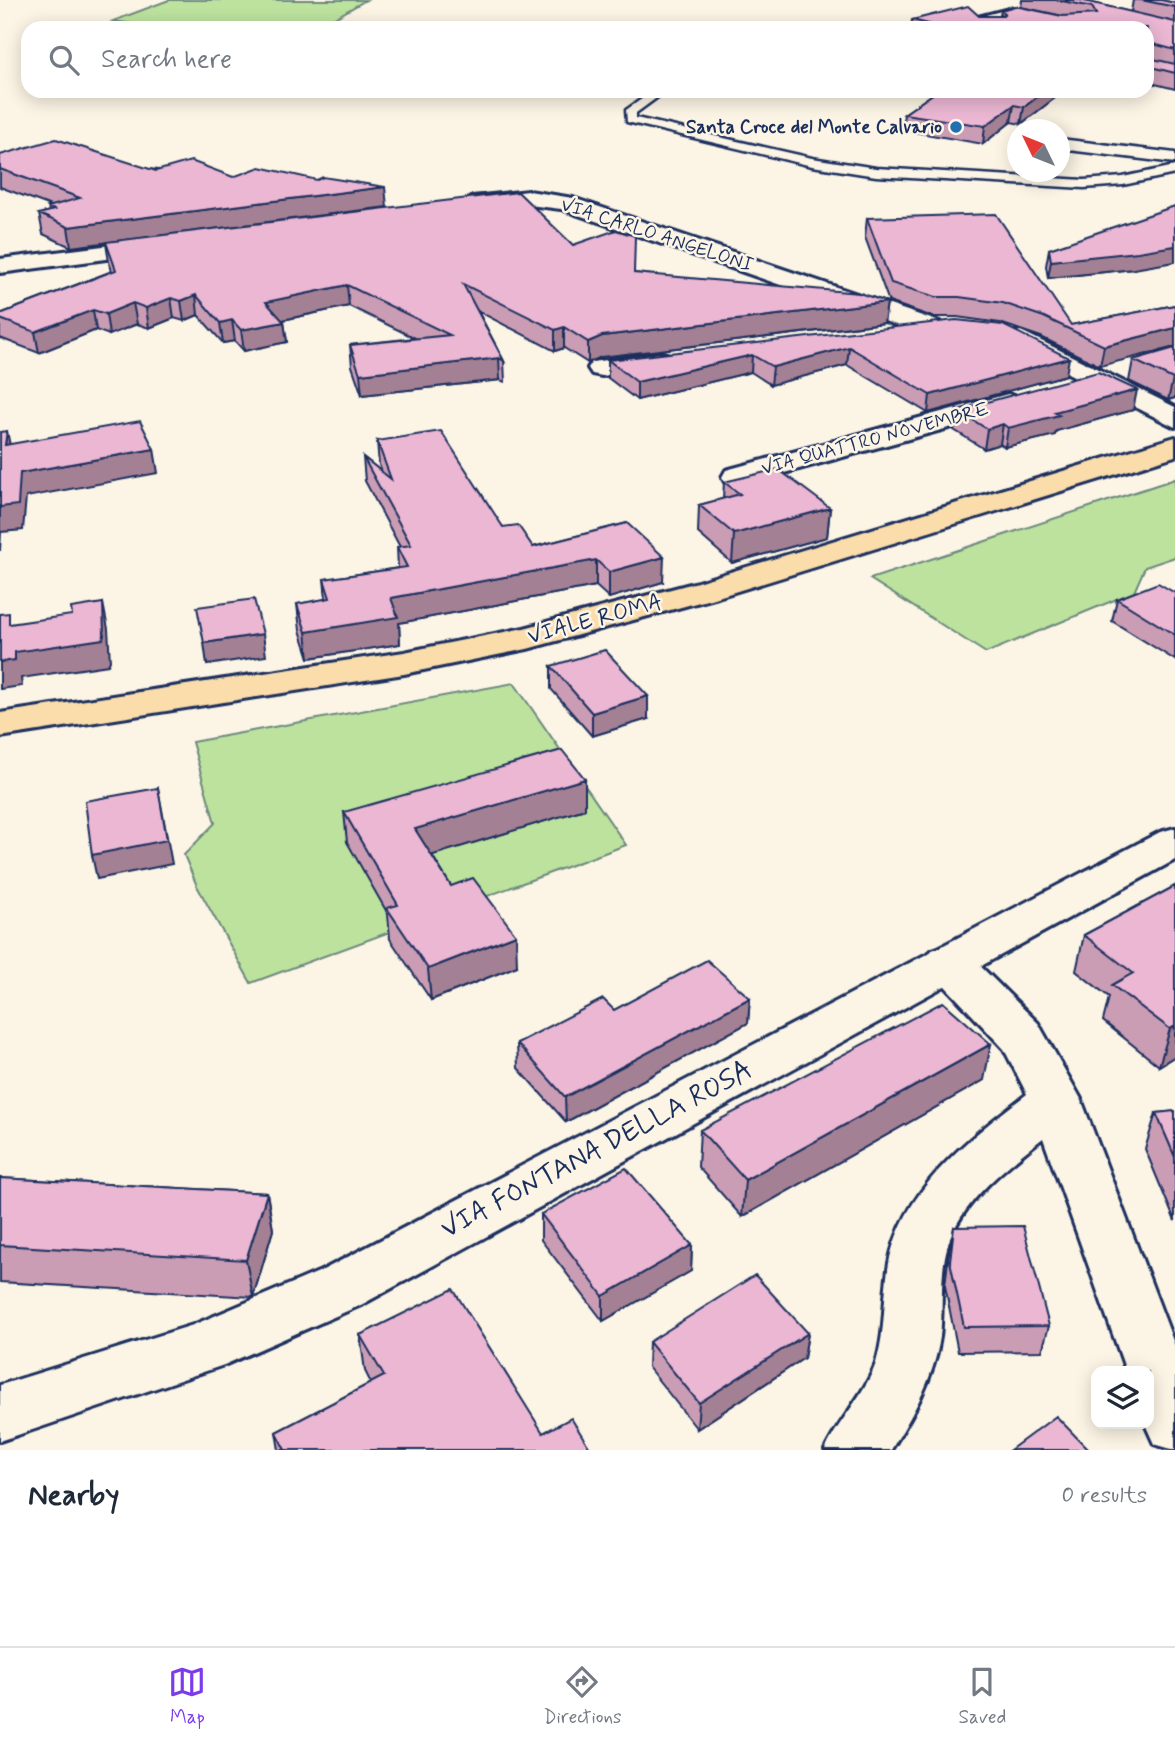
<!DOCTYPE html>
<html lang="en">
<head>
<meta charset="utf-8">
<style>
  body { margin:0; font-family:Mynerve,sans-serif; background:#f6f6f7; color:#1f2937 }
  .controls { position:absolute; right:21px; bottom:21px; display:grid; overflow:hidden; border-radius:14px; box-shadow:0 4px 18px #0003 }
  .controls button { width:63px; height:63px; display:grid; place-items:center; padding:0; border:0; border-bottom:2px solid #e0e1e3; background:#fff; color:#1f2937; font:35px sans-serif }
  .compass { position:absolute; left:1007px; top:119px; width:63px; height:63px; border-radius:50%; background:#fff; box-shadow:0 4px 18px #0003; rotate:313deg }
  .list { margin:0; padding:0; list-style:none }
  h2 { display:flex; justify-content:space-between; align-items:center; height:91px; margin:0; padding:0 28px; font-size:30px }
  h2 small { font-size:23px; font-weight:400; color:#747a83 }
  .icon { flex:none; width:38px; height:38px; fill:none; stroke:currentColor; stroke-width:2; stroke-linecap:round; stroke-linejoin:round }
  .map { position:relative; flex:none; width:1175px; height:1450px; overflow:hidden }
  .search { position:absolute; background:#fff; box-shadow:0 4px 18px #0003; left:21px; right:21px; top:21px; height:77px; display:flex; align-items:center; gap:18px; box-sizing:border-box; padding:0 24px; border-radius:21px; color:#747a83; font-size:26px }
  .sheet { height:196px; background:#fff }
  nav { display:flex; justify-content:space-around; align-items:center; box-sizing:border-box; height:98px; border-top:2px solid #e0e1e3; background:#fff; font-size:19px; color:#747a83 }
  nav a { display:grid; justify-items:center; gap:4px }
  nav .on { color:#7c3aed }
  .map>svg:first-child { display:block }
  .green { fill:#bce29e; stroke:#6c887e; stroke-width:2 }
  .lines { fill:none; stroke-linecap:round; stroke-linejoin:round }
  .service-casing { stroke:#1b2f5e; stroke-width:5 }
  .pedestrian-casing { stroke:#1b2f5e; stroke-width:5 }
  .minor-casing { stroke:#1b2f5e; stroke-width:6 }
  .secondary-casing { stroke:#1b2f5e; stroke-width:6 }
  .primary-casing { stroke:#1b2f5e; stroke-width:6 }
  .service { fill:#fcf5e5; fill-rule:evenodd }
  .pedestrian { fill:#fcf5e5; fill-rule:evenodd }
  .minor { fill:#fcf5e5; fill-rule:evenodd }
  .secondary { fill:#fcf5e5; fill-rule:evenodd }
  .primary { fill:#faddab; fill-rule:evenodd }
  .wall { fill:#ca9db5; stroke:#1b2f5e; stroke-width:2 }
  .shaded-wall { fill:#a48094; stroke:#1b2f5e; stroke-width:2 }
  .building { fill:#ebb7d3; stroke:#1b2f5e; stroke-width:2 }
  .poi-dot { fill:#1f6fb2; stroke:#fcf5e5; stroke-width:2.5 }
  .labels { text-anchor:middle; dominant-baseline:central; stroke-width:5; stroke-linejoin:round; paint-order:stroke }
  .far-poi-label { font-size:19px; font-weight:bold; fill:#1b2f5e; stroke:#fcf5e5; text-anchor:end }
  .far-street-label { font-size:19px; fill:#1b2f5e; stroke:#fcf5e5 }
  .street-label { font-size:23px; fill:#1b2f5e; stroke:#fcf5e5 }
  .near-street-label { font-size:28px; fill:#1b2f5e; stroke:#fcf5e5 }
</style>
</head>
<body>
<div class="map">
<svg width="1175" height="1450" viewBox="0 0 1175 1450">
  <rect width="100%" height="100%" fill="#fcf5e5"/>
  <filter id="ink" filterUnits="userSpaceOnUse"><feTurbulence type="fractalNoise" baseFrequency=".0143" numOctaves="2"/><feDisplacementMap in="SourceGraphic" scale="14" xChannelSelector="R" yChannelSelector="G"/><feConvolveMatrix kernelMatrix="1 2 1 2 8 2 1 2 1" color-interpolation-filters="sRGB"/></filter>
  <g filter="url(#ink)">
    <!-- green -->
    <path class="green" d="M169 0H366L317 28H159L113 21Z
      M1175 479V557L1145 567 1134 592 986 653 870 579Z
      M514 683 626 845 251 983 197 886 184 855 215 823 192 742Z"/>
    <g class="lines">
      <defs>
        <path id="service" d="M653 91H666L636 113V118L812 158 876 168 1084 180 1123 177 1175 166V174L1123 185 1084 188 876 176 812 166 627 122 626 110Z"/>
        <path id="pedestrian" d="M1060 139 1175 153V163L1060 149Z"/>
        <path id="minor" d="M1013 8 1089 24 1091 28H1060L1013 18 993 23 1000 28H977L968 22 970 19Z
          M529 191 573 198 940 322 944 328 940 334H922L561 209 529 205 472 211 461 204 472 197Z
          M159 239 167 241 171 246 167 251 0 273V259Z
          M1021 331 1175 407V427L1012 345 1008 339 1012 333Z
          M661 353 671 355 675 361 671 367 602 376 592 374 588 368 592 362Z
          M1008 394 1018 397 1022 403 1018 409 737 486 726 484 722 477 726 470Z
          M948 945 964 950 1038 1023 1081 1099 1175 1346V1450L1154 1444 1145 1424H1149V1371H1126L1043 1138C1010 1164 968 1196 951 1236 938 1268 944 1303 940 1337 934 1378 912 1416 891 1450H825C839 1420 865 1394 876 1363 886 1330 883 1296 889 1263 904 1187 970 1138 1027 1094L1004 1049 932 972 925 961 932 950Z"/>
        <path id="secondary" d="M1175 828V860L361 1305 224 1365 0 1441V1385L193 1325 321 1271 1160 832Z"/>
        <path id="primary" d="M1175 437V456L718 597 527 649 404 674 0 737V713L404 652 524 628 694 583Z"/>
      </defs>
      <!-- service casing -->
      <use href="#service" class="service-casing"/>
      <!-- pedestrian casing -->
      <use href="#pedestrian" class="pedestrian-casing"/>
      <!-- minor casing -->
      <use href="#minor" class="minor-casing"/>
      <!-- secondary casing -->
      <use href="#secondary" class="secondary-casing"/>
      <!-- primary casing -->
      <use href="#primary" class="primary-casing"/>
      <!-- service -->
      <use href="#service" class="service"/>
      <!-- pedestrian -->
      <use href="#pedestrian" class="pedestrian"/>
      <!-- minor -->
      <use href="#minor" class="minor"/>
      <!-- secondary -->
      <use href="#secondary" class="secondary"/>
      <!-- primary -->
      <use href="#primary" class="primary"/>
    </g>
    <!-- wall -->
    <path class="wall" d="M1022 0H1080L1131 12 1133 0H1161L1175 3V89L1147 82V28H911L912 20 1000 16 1001 10 1063 16 1021 7Z
      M931 91H1064L1021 124 1011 122 983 144 902 130 904 114 930 96Z
      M0 155 233 177 387 207 189 232 573 245 634 273 887 302 884 323 601 357 588 363 564 348 555 351 478 311 504 361 505 382 500 380 362 395 352 366 350 345 415 338 349 306 283 320 284 322 287 342 244 351 235 341 223 343 198 315 184 321 174 318 149 328 137 324 109 335 96 330 39 353 0 338V314L112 271 109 262 106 243 71 247 43 234 39 214 49 211 48 207 51 206 0 187Z
      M867 218 1071 325 1175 305 1100 366 1041 337 1000 323 957 317H933L889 302 865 237Z
      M1049 249 1134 269 1048 278 1046 266Z
      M1003 325 1066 375 928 413 847 365 771 385 751 372 637 400 608 378V360Z
      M1175 348V398L1168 400 1129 381 1133 360Z
      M957 410H1133L1056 431 1055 435 1005 447 1000 444 984 449 954 430Z
      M377 441 533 547 627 523 663 582 609 598 596 586 399 623 400 644 309 658 300 630 297 604 326 599 324 579 398 568 397 547H400L365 481 363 457 382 472 379 465Z
      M724 482 830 508 827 537 732 563 698 533 699 505 723 499Z
      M1175 593V660L1112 621 1117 599Z
      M551 666 648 719 592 736 551 689Z
      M585 809 432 855 451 886 517 966 431 1000 390 939 388 914 347 842 344 812Z
      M1175 886V1056L1159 1066 1103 1021 1109 997 1076 971 1084 935Z
      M750 998 748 1023 566 1122 518 1068 517 1043 614 1010Z
      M984 1080 742 1217 698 1167 700 1130Z
      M1175 1111V1221L1145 1149 1156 1113Z
      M0 1178 267 1193 273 1230 253 1297 0 1282Z
      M541 1214 692 1245 691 1271 603 1321 541 1240Z
      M954 1227 1049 1326 1042 1351 958 1352 945 1286 949 1252Z
      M808 1333 804 1358 697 1429 648 1367 649 1342Z
      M360 1335 543 1433 591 1450H279L276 1432 371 1383 365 1371Z"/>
    <!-- shaded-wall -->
    <path class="shaded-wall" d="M1045 91H1064L1021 124 1024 107Z
      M1014 105 1011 122 983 144 985 126Z
      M385 187 387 207 71 247 68 227Z
      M1175 246V262L1134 269 1048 278 1051 261Z
      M347 285 349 306 268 323 266 302Z
      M196 295 198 315 184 321 181 301Z
      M171 298 174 318 149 328 146 308Z
      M887 302 884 323 601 357 588 363V342L602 336Z
      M133 303 137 324 109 335 106 314Z
      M93 310 96 330 39 353 35 332Z
      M232 320 235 341 223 343 220 323Z
      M284 322 287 342 244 351 241 330Z
      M564 327V348L555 351V330Z
      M1175 328V347L1100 366 1104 346Z
      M849 347 847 365 771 385 773 367Z
      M752 355 751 372 637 400V382Z
      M499 358 500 380 362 395 360 374Z
      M1069 358 1066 375 928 413 930 395Z
      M1173 379H1175V398L1168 400Z
      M1137 390 1133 410 1056 431 1055 435 1005 447 1008 428 1054 412Z
      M1003 424 1000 444 984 449 987 429Z
      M7 431 12 455 5 445Z
      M154 449 158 473 26 497 23 530 1 532 0 551V507L20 473Z
      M830 508 827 537 732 563 734 534Z
      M664 557 663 582 609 598V572Z
      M596 560V586L399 623 400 644 309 658 306 632 391 598Z
      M103 603 108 629 110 661 108 665 21 678 22 686 0 689V662L15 652Z
      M263 634 266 656 207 665 204 643Z
      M648 696V719L592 736V713Z
      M585 779V809L417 860 415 829Z
      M158 788 172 864 97 879 92 855Z
      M516 935 517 966 431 1000 428 969Z
      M750 998 748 1023 566 1122 565 1097Z
      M1175 1026V1056L1159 1066 1170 1029Z
      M991 1044 984 1080 742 1217 745 1180Z
      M267 1193 273 1230 253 1297 246 1260Z
      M692 1245 691 1271 603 1321V1296Z
      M808 1333 804 1358 697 1429 699 1403Z"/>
    <!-- building -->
    <path class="building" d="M1057 0H1080L1175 22V50L1150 43 1147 46 1149 58 1175 64V73L1147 66V28H945L912 20 968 6 979 16H1002L1005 13 1001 10 1015 6 1062 16 1096 14 1092 7Z
      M1141 0H1161L1175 3V7Z
      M937 91H1045L1024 107 1014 105 985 126 904 114Z
      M56 139 156 171 191 161 233 177 260 167 317 180 323 177 385 187 68 227 39 214 54 210 48 207 80 198 0 169V155Z
      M518 192 573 245 616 230 635 236 634 273 859 293 887 302 602 336 588 342 564 327 555 330 463 284 504 361 499 358 360 374 350 345 450 335 347 285 266 302 284 322 241 330 232 320 220 323 196 295 181 301 171 298 146 308 133 303 106 314 93 310 35 332 0 319V314L116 270 106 242Z
      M1175 206V246L1138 252 1051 261 1049 249Z
      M996 214 1071 325 1175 305V328L1104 346 1044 317 1003 303 959 297H936L891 283 867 218Z
      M956 320 1003 325 1069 358 930 395 849 347 773 367 752 355 637 382 608 360Z
      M1175 348V379H1173L1133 360Z
      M1098 372 1137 390 1054 412 1059 415 1008 428 1003 424 987 429 957 410Z
      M140 421 154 449 20 473 18 505 0 507V432L7 431 5 445Z
      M441 431 503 527 518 525 533 547 627 523 664 557 609 572 596 560 391 598 398 617 306 632 297 604 330 598 324 579 407 567 397 547 411 545 363 457 391 479 377 441Z
      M778 469 830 508 734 534 699 505 740 494 724 482Z
      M1158 583 1175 593V635L1117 599Z
      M254 599 263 634 204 643 197 607Z
      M103 603 104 635 103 639 15 652V660L0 662V614L9 613V624L72 615 71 608Z
      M605 650 648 696 592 713 551 666Z
      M562 750 585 779 415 829 451 886 473 878 516 935 428 969 387 908 398 905 344 812Z
      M158 788 167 840 92 855 85 801Z
      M1175 886V1026L1170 1029 1112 985 1133 973 1084 935Z
      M707 960 750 998 565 1097 517 1043 603 999 614 1010Z
      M943 1002 991 1044 745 1180 700 1130Z
      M1175 1111V1157L1156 1113Z
      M626 1168 692 1245 603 1296 541 1214Z
      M0 1178 267 1193 246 1260 0 1245Z
      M1023 1226 1049 1326 964 1327 950 1261 954 1227Z
      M755 1275 808 1333 699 1403 649 1342Z
      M453 1289 543 1433 571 1418 591 1450H285L276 1432 384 1376 360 1335Z
      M1056 1416 1089 1450H1010Z"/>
  </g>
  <!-- markers -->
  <circle class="poi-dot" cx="956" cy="127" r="7"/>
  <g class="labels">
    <!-- far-poi labels -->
    <g class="far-poi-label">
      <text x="942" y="127">Santa Croce del Monte Calvario</text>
    </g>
    <!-- far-street labels -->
    <g class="far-street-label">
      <text transform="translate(657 235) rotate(18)">VIA CARLO ANGELONI</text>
      <text transform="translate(875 439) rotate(-15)">VIA QUATTRO NOVEMBRE</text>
    </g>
    <!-- street labels -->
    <g class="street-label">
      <text transform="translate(595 620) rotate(-15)">VIALE ROMA</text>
    </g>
    <!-- near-street labels -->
    <g class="near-street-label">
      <text transform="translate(597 1150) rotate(-28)">VIA FONTANA DELLA ROSA</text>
    </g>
  </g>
</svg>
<div class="controls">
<button><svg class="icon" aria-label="layers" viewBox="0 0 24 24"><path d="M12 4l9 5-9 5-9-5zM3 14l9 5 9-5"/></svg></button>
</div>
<svg class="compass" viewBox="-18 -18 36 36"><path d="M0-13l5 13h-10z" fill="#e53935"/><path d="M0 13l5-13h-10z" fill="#747a83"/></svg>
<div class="search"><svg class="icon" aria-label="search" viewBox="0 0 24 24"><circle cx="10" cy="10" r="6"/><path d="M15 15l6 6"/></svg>Search here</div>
</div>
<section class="sheet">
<h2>Nearby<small>0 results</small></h2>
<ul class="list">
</ul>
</section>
<nav>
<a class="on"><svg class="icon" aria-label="map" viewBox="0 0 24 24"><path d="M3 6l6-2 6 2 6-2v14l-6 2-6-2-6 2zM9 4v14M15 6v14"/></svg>Map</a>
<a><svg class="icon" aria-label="directions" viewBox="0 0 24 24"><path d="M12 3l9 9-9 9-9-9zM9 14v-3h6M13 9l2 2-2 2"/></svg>Directions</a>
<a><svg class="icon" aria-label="saved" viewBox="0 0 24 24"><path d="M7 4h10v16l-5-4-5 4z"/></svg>Saved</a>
</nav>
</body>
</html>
